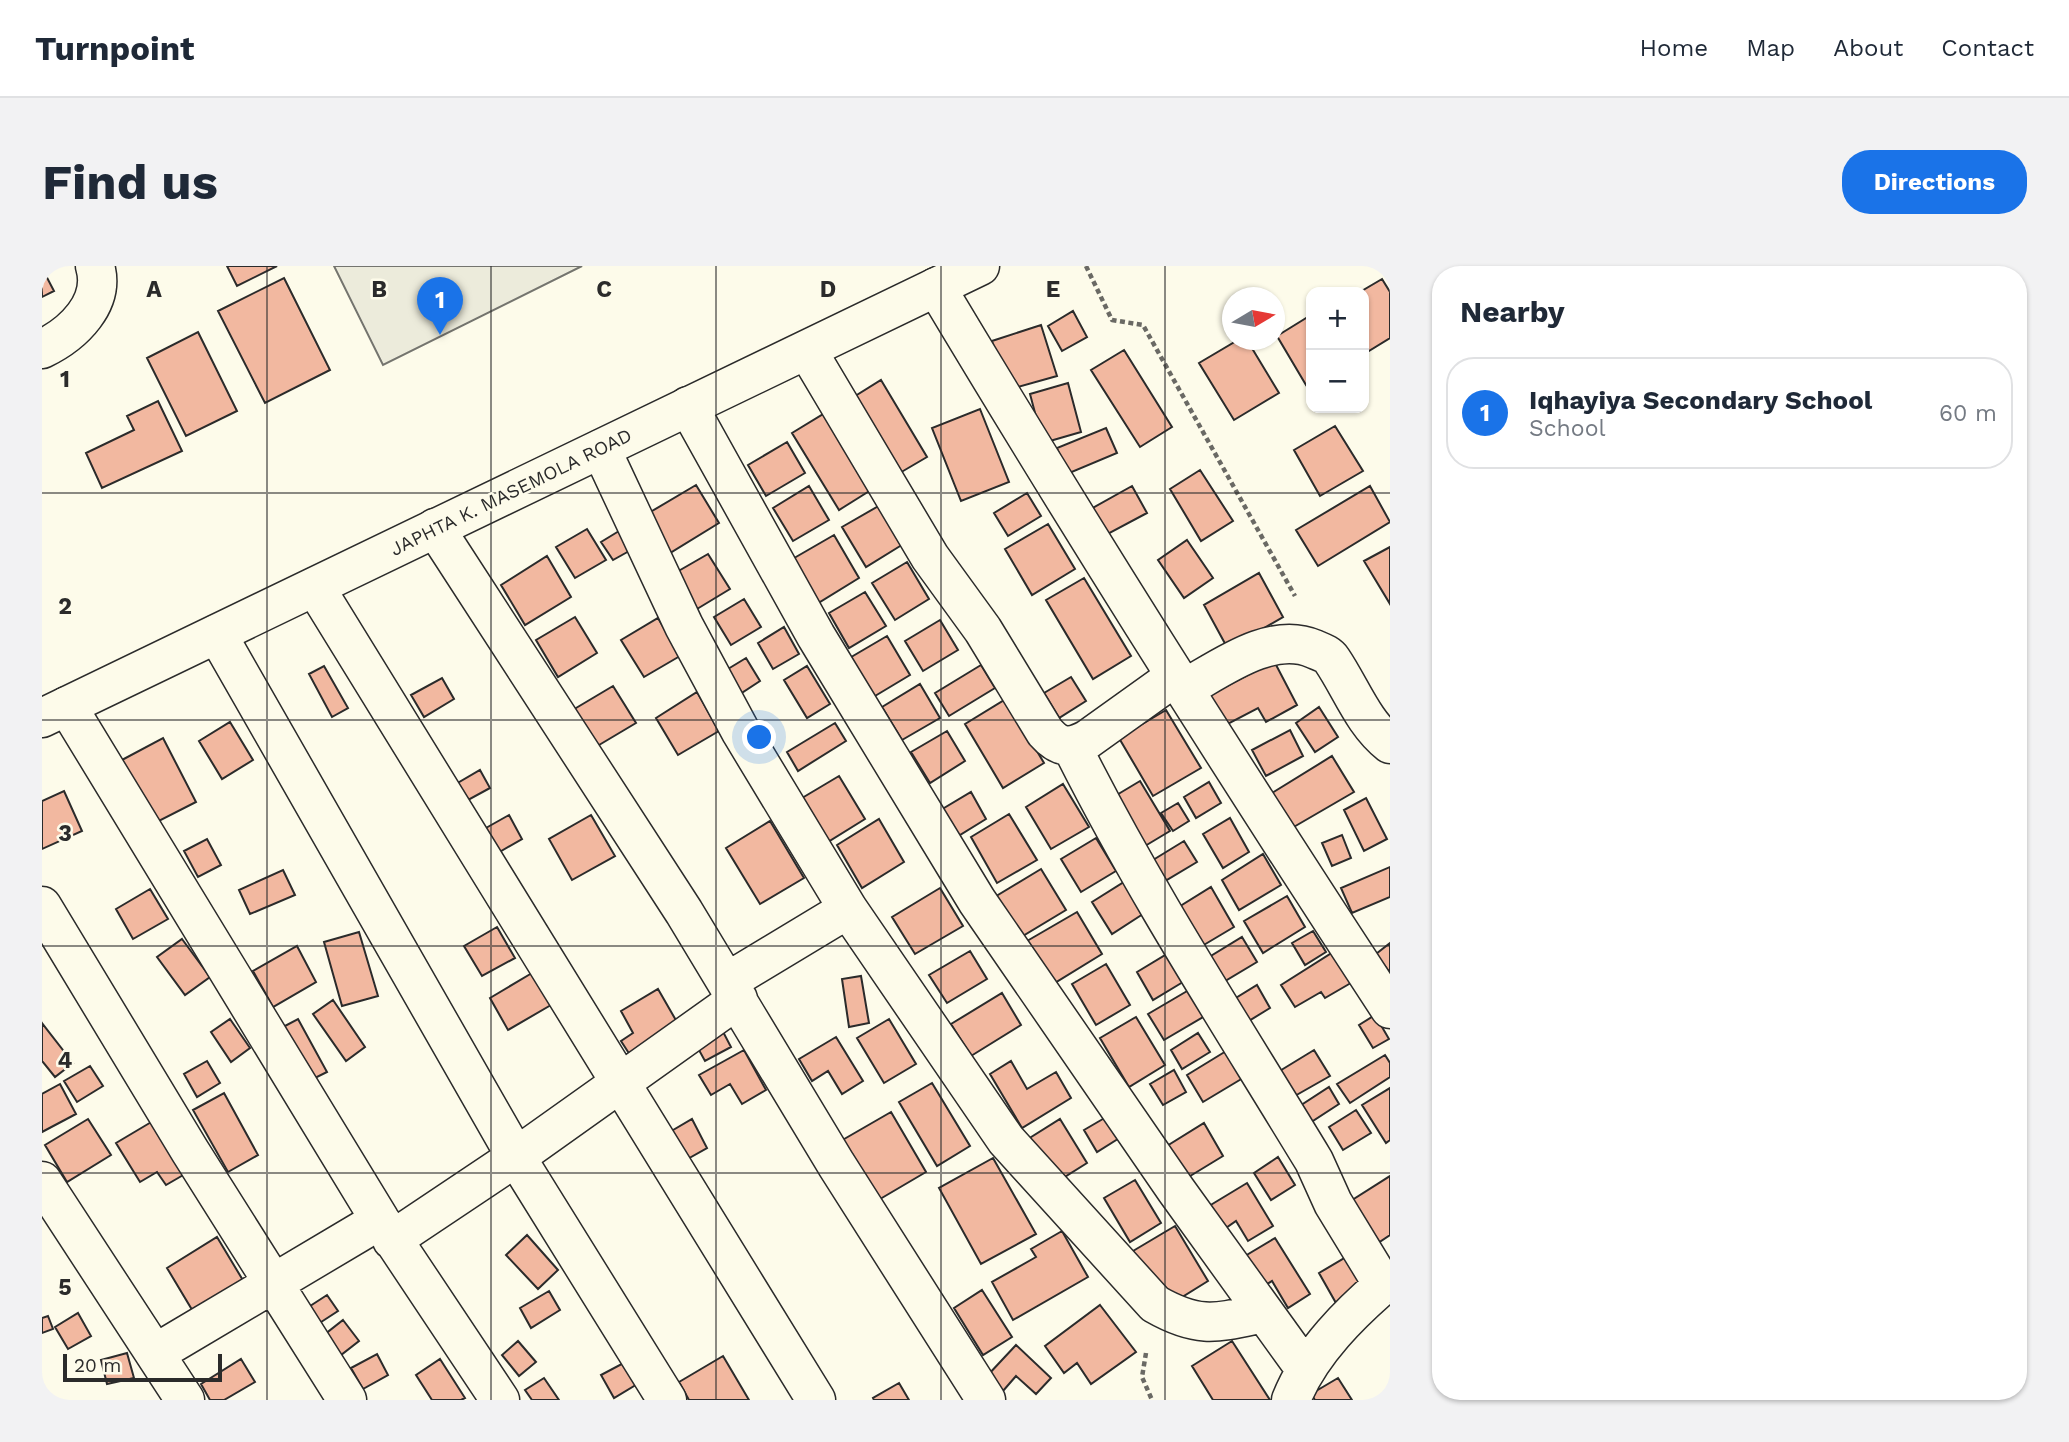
<!DOCTYPE html>
<html lang="en">
<head>
<meta charset="utf-8">
<style>
  body { margin:0; font-family:"Work Sans",sans-serif; background:#f2f2f3; color:#1f2937 }
  .controls { position:absolute; right:21px; top:21px; display:grid; overflow:hidden; border-radius:14px; box-shadow:0 2px 5px #0004 }
  .controls button { width:63px; height:63px; display:grid; place-items:center; padding:0; border:0; border-bottom:2px solid #e0e1e3; background:#fff; color:#1f2937; font:35px sans-serif }
  .compass { position:absolute; left:1180px; top:21px; width:63px; height:63px; border-radius:50%; background:#fff; box-shadow:0 2px 5px #0004; rotate:80deg }
  .scale { position:absolute; left:21px; bottom:18px; width:159px; box-sizing:border-box; padding-left:7px; border:4px solid #2b2b2b; border-top:0; font-size:19px; line-height:24px; white-space:nowrap; color:#2b2b2b; -webkit-text-stroke:5px #fdfbea; paint-order:stroke }
  .you { position:absolute; left:718px; top:472px; width:24px; height:24px; margin:-18px; border:5px solid #fff; border-radius:50%; background:#1a73e8; box-shadow:0 0 0 10px #1a73e833 }
  .badge { display:grid; place-items:center; width:46px; height:46px; border-radius:50%; background:#1a73e8; color:#fff; font-size:23px; font-weight:700 }
  .pin { position:absolute; translate:-50% -58px; filter:drop-shadow(0 2px 4px #0008) }
  .pin::after { content:''; position:absolute; top:37px; width:24px; height:21px; background:inherit; clip-path:polygon(0 0,100% 0,50% 100%) }
  .list { margin:0; padding:0; list-style:none }
  h2 { display:flex; justify-content:space-between; align-items:center; height:91px; margin:0; padding:0 28px; font-size:30px }
  h2 small { font-size:23px; font-weight:400; color:#747a83 }
  .list li { display:grid; grid-template-columns:46px 1fr auto; gap:21px; align-items:center; box-sizing:border-box; height:112px; margin:0 14px 14px; padding:0 14px; border:2px solid #e0e1e3; border-radius:28px }
  .list b { display:block; font-size:26px; white-space:nowrap }
  .list p { margin:0; font-size:23px; white-space:nowrap; color:#747a83 }
  .list em { font-size:23px; font-style:normal; color:#747a83 }
  .map { position:relative; flex:none; width:1348px; height:1134px; overflow:hidden; border-radius:28px }
  header { display:flex; align-items:center; gap:42px; box-sizing:border-box; height:98px; padding:0 35px; background:#fff; border-bottom:2px solid #e0e1e3 }
  header strong { font-size:33px }
  nav { display:flex; gap:38px; margin-inline-start:auto; font-size:24px }
  .intro { display:flex; align-items:center; justify-content:space-between; box-sizing:border-box; height:168px; padding:0 42px }
  h1 { margin:0; font-size:49px }
  .button { padding:18px 32px; border-radius:28px; background:#1a73e8; color:#fff; font-size:24px; font-weight:700 }
  main { display:flex; gap:42px; padding:0 42px }
  aside { flex:1; background:#fff; border-radius:28px; box-shadow:0 2px 5px #0004 }
  .map>svg:first-child { display:block }
  .green { fill:#ecebdb; stroke:#74746e; stroke-width:2 }
  .building { fill:#f2b8a0; stroke:#2b2b2b; stroke-width:2 }
  .lines { fill:none; stroke-linecap:round; stroke-linejoin:round }
  .street-casing { stroke:#2b2b2b; stroke-width:41 }
  .secondary-casing { stroke:#2b2b2b; stroke-width:41 }
  .path { stroke:#6a6964; stroke-width:4.5; stroke-dasharray:5 3.5; stroke-linecap:butt }
  .street { stroke:#fdfbea; stroke-width:38 }
  .secondary { stroke:#fdfbea; stroke-width:38 }
  .grid { fill:none; stroke:#2b2b2b; stroke-width:2; stroke-opacity:0.55 }
  .labels { text-anchor:middle; dominant-baseline:central; stroke-width:5; stroke-linejoin:round; paint-order:stroke }
  .street-label { font-size:19px; fill:#2b2b2b; stroke:#fdfbea }
  .grid-label { font-size:23px; text-anchor:middle; font-weight:bold; fill:#2b2b2b; stroke:#fdfbea; stroke-width:5; stroke-linejoin:round; paint-order:stroke }
</style>
</head>
<body>
<header>
<strong>Turnpoint</strong>
<nav><a>Home</a><a>Map</a><a>About</a><a>Contact</a></nav>
</header>
<div class="intro"><h1>Find us</h1><a class="button">Directions</a></div>
<main>
<div class="map">
<svg width="1348" height="1134" viewBox="0 0 1348 1134">
  <rect width="100%" height="100%" fill="#fdfbea"/>
  <!-- green -->
  <path class="green" d="M292 0H540L341 99Z"/>
  <!-- building -->
  <path class="building" d="M185 0H235L195 20Z
    M0 2 12 25 0 31Z
    M242 12 288 104 223 137 176 45Z
    M1340 13 1348 26V72L1322 88V26H1318Z
    M1031 45 1045 71 1020 85 1006 60Z
    M1269 49V115L1264 119 1235 70Z
    M999 59 1015 110 965 124 950 75Z
    M156 66 195 145 144 170 105 92Z
    M1196 74H1205L1237 127 1192 154 1157 97Z
    M1082 84 1130 161 1098 181 1049 104Z
    M839 114 885 191 856 208 810 132Z
    M1026 117 1039 166 1001 177 988 128Z
    M116 135 140 185 60 222 44 187 92 164 85 150Z
    M938 143 967 216 919 235 890 162Z
    M783 147 829 224 797 244 750 167Z
    M1293 160 1321 205 1278 230 1252 184Z
    M1064 162 1075 187 1025 208 1015 182Z
    M745 176 763 207 724 230 706 199Z
    M1158 204 1191 255 1159 275 1128 223Z
    M654 219 677 257 628 287 605 248Z
    M767 220 787 254 751 275 731 242Z
    M1090 220 1105 247 1062 270 1049 243Z
    M1328 220 1348 256 1276 300 1254 264Z
    M985 227 999 250 966 270 952 247Z
    M840 238 863 277 824 301 800 261Z
    M1006 258 1033 303 990 329 963 283Z
    M545 263 564 294 533 312 514 281Z
    M577 265 589 284 571 294 559 276Z
    M792 269 817 312 773 339 747 295Z
    M1145 274 1171 312 1142 332 1116 294Z
    M1348 281V338L1322 295Z
    M666 288 688 323 655 343 633 307Z
    M505 290 529 331 483 359 459 319Z
    M865 296 887 333 853 354 830 317Z
    M1217 307 1241 351 1186 383 1162 339Z
    M1042 312 1089 390 1051 413 1004 334Z
    M823 326 844 360 807 382 787 347Z
    M702 333 719 361 689 379 672 351Z
    M533 351 555 387 516 411 494 374Z
    M616 352 638 390 602 411 579 374Z
    M898 354 916 384 881 405 863 375Z
    M742 361 757 388 731 403 716 377Z
    M845 370 868 409 823 436 799 397Z
    M704 392 718 415 695 430 681 406Z
    M1232 395 1255 439 1224 456 1216 442 1180 461 1164 431Z
    M939 399 953 422 907 450 893 427Z
    M282 400 306 442 290 451 267 408Z
    M765 400 788 438 765 452 742 414Z
    M1029 411 1044 435 1017 452 1002 427Z
    M400 412 412 433 382 451 369 429Z
    M878 418 898 452 860 474 840 441Z
    M571 420 594 457 552 482 529 445Z
    M655 426 677 465 636 489 614 452Z
    M964 433 1002 497 961 522 923 458Z
    M1277 441 1296 471 1273 486 1254 457Z
    M1124 444 1159 502 1111 530 1077 472Z
    M188 456 211 494 180 513 157 475Z
    M793 457 804 475 756 505 745 486Z
    M1248 464 1261 490 1224 510 1210 484Z
    M905 465 923 495 888 517 869 486Z
    M121 472 154 536 111 558 78 495Z
    M1290 490 1312 526 1250 562 1230 527Z
    M438 504 448 522 417 539 407 522Z
    M797 510 823 553 781 579 755 535Z
    M1098 515 1128 565 1093 586 1063 536Z
    M1167 516 1179 537 1154 552 1142 531Z
    M1021 518 1047 561 1009 583 984 541Z
    M22 525 40 565 0 583V535Z
    M929 526 944 553 913 572 897 545Z
    M1324 532 1345 573 1322 585 1302 544Z
    M1136 537 1147 555 1131 565 1119 547Z
    M967 548 995 594 955 617 929 571Z
    M467 549 480 573 449 591 435 567Z
    M549 549 573 590 530 614 507 573Z
    M1188 552 1207 586 1181 602 1161 568Z
    M837 553 862 596 820 622 795 579Z
    M728 555 762 612 718 638 684 582Z
    M1300 569 1309 592 1290 600 1280 577Z
    M1054 572 1074 605 1039 626 1019 593Z
    M165 573 179 599 156 611 142 585Z
    M1142 575 1155 596 1123 615 1111 594Z
    M1221 588 1239 619 1197 644 1180 614Z
    M1348 601V631L1310 647 1299 622Z
    M999 603 1024 644 966 679 941 638Z
    M241 604 253 629 208 648 197 624Z
    M1082 616 1101 648 1070 668 1050 636Z
    M1169 621 1192 661 1150 686 1127 647Z
    M898 622 921 660 873 688 850 651Z
    M108 623 126 653 91 673 74 643Z
    M1245 630 1263 661 1221 687 1202 655Z
    M1035 646 1060 688 1011 718 985 675Z
    M455 661 473 692 440 710 422 680Z
    M1271 665 1284 686 1263 699 1250 677Z
    M317 666 336 730 300 740 282 676Z
    M1200 671 1215 696 1168 724 1154 699Z
    M140 673 168 711 143 729 115 691Z
    M1348 677V707L1334 688Z
    M255 680 274 716 231 741 211 705Z
    M1296 683 1314 714 1283 732 1279 726 1253 741 1239 719Z
    M928 685 945 713 905 737 887 709Z
    M1125 688 1141 716 1111 734 1095 706Z
    M1064 698 1088 739 1054 759 1030 718Z
    M490 707 509 739 466 764 448 732Z
    M819 710 827 757 807 761 800 713Z
    M1215 719 1228 742 1197 761 1184 738Z
    M1152 721 1168 747 1122 774 1106 748Z
    M616 723 639 763 590 792 579 775 591 767 579 745Z
    M960 727 979 759 929 790 909 758Z
    M291 734 323 781 304 795 271 748Z
    M1333 749 1347 773 1331 782 1317 759Z
    M1094 751 1123 799 1087 821 1058 772Z
    M188 753 208 782 189 796 169 766Z
    M256 753 285 806 269 814 241 761Z
    M847 753 874 798 842 817 815 772Z
    M0 757 31 797 13 811 0 795Z
    M678 760 689 781 663 795 652 775Z
    M1156 767 1168 786 1140 803 1129 784Z
    M794 771 821 815 800 828 786 805 770 815 757 793Z
    M1194 779 1211 806 1161 836 1145 809Z
    M702 784 724 824 700 838 688 818 669 829 657 809Z
    M1272 784 1288 810 1251 831 1236 806Z
    M1343 789 1348 797V811L1308 837 1295 818Z
    M165 795 178 817 155 831 142 808Z
    M969 795 985 823 1014 806 1029 832 980 862 948 808Z
    M48 800 61 820 35 836 22 815Z
    M1132 804 1144 826 1121 839 1108 818Z
    M890 817 928 880 895 900 857 836Z
    M18 818 34 848 0 866V828Z
    M1287 821 1297 838 1260 862 1250 845Z
    M1348 822V874L1344 877 1320 839Z
    M182 827 216 889 186 906 151 844Z
    M1314 844 1329 867 1301 884 1287 861Z
    M849 846 884 906 833 936 797 876Z
    M1066 850 1079 871 1055 886 1042 864Z
    M46 853 69 889 25 916 3 879Z
    M650 853 665 882 642 895 626 867Z
    M1018 853 1045 897 1013 917 986 873Z
    M111 855 143 908 124 919 115 906 98 916 74 877Z
    M1162 857 1181 890 1140 915 1120 883Z
    M1236 891 1253 919 1229 934 1212 907Z
    M951 892 994 968 939 998 897 922Z
    M1348 910V969L1333 979 1307 936Z
    M1093 914 1119 957 1088 976 1062 932Z
    M1205 917 1231 960 1206 975 1194 955 1181 964 1167 940Z
    M1133 960 1166 1015 1124 1041 1091 985Z
    M1020 965 1046 1011 971 1054 950 1016 994 991 989 983Z
    M485 969 516 1004 496 1023 464 989Z
    M175 971 202 1016 152 1047 125 1002Z
    M1233 972 1268 1028 1246 1042 1230 1015 1217 1023 1198 993Z
    M1311 987 1328 1017 1294 1037 1277 1007Z
    M940 1024 970 1071 941 1089 912 1042Z
    M507 1025 518 1044 489 1062 478 1042Z
    M285 1029 296 1045 273 1060 262 1044Z
    M1058 1039 1094 1086 1049 1118 1035 1097 1022 1107 1003 1080Z
    M36 1047 49 1070 26 1083 13 1061Z
    M6 1050 11 1063 0 1067V1052Z
    M301 1054 317 1075 299 1089 282 1069Z
    M476 1075 494 1096 477 1110 460 1089Z
    M1190 1075 1228 1134H1171L1150 1100Z
    M974 1079 1009 1112 994 1128 974 1110 961 1125 945 1110Z
    M85 1087 92 1112 65 1118 59 1094Z
    M335 1088 346 1109 321 1123 309 1102Z
    M681 1090 707 1134H647L637 1116Z
    M199 1093 213 1116 182 1134H168L159 1118Z
    M398 1093 423 1132 419 1134H390L374 1109Z
    M589 1093 602 1114 572 1132 559 1109Z
    M502 1112 517 1134H490L483 1124Z
    M1296 1112 1310 1134H1273L1269 1128Z
    M857 1117 867 1134H832L831 1132Z"/>
  <g class="lines">
    <defs>
      <path id="street" d="M894 21C1040 265 1192 505 1348 743
        M0 83C31 68 64 37 53 0
        M765 84 888 291 941 364 1003 466C1017 482 1027 483 1046 473L1134 410
        M646 140 774 370 935 635 1134 924 1263 1103
        M559 183 642 360 699 466 806 643 964 874 1113 1038C1157 1063 1174 1057 1221 1047
        M393 262 642 646 794 898 944 1134
        M273 321 774 1134
        M175 368 474 891 625 1134
        M1142 423C1178 403 1229 364 1272 383 1279 386 1286 388 1290 394 1309 422 1321 457 1348 478
        M25 440 338 954 458 1134
        M1030 481C1102 625 1189 758 1272 895L1291 937 1341 1019
        M0 640 148 885 305 1134
        M685 716 806 643
        M0 915 143 1134
        M350 974 474 891 696 733
        M114 1087 338 954
        M1249 1134C1268 1086 1309 1046 1348 1013"/>
      <path id="secondary" d="M0 452 938 0"/>
    </defs>
    <!-- street casing -->
    <use href="#street" class="street-casing"/>
    <!-- secondary casing -->
    <use href="#secondary" class="secondary-casing"/>
    <!-- path -->
    <path class="path" d="M1044 0 1070 54 1101 59 1253 330
      M1104 1087 1100 1111 1110 1134"/>
    <!-- street -->
    <use href="#street" class="street"/>
    <!-- secondary -->
    <use href="#secondary" class="secondary"/>
  </g>
  <!-- grid -->
  <path class="grid" d="M225 0V1134M449 0V1134M674 0V1134M899 0V1134M1123 0V1134M0 227H1348M0 454H1348M0 680H1348M0 907H1348"/>
  <g class="labels">
    <!-- street labels -->
    <g class="street-label">
      <text transform="translate(469 226) rotate(-26)">JAPHTA K. MASEMOLA ROAD</text>
    </g>
  </g>
  <g class="grid-label">
    <text x="112" y="31">A</text>
    <text x="337" y="31">B</text>
    <text x="562" y="31">C</text>
    <text x="786" y="31">D</text>
    <text x="1011" y="31">E</text>
    <text x="23" y="121">1</text>
    <text x="23" y="348">2</text>
    <text x="23" y="575">3</text>
    <text x="23" y="802">4</text>
    <text x="23" y="1029">5</text>
  </g>
</svg>
<div class="controls">
<button>+</button>
<button>−</button>
</div>
<svg class="compass" viewBox="-18 -18 36 36"><path d="M0-13l5 13h-10z" fill="#e53935"/><path d="M0 13l5-13h-10z" fill="#747a83"/></svg>
<div class="scale">20 m</div>
<div class="you"></div>
<div class="pin badge" style="left:398px;top:69px">1</div>
</div>
<aside>
<h2>Nearby<small></small></h2>
<ul class="list">
<li><span class="badge">1</span><div><b>Iqhayiya Secondary School</b><p>School</p></div><em>60 m</em></li>
</ul>
</aside>
</main>
</body>
</html>
